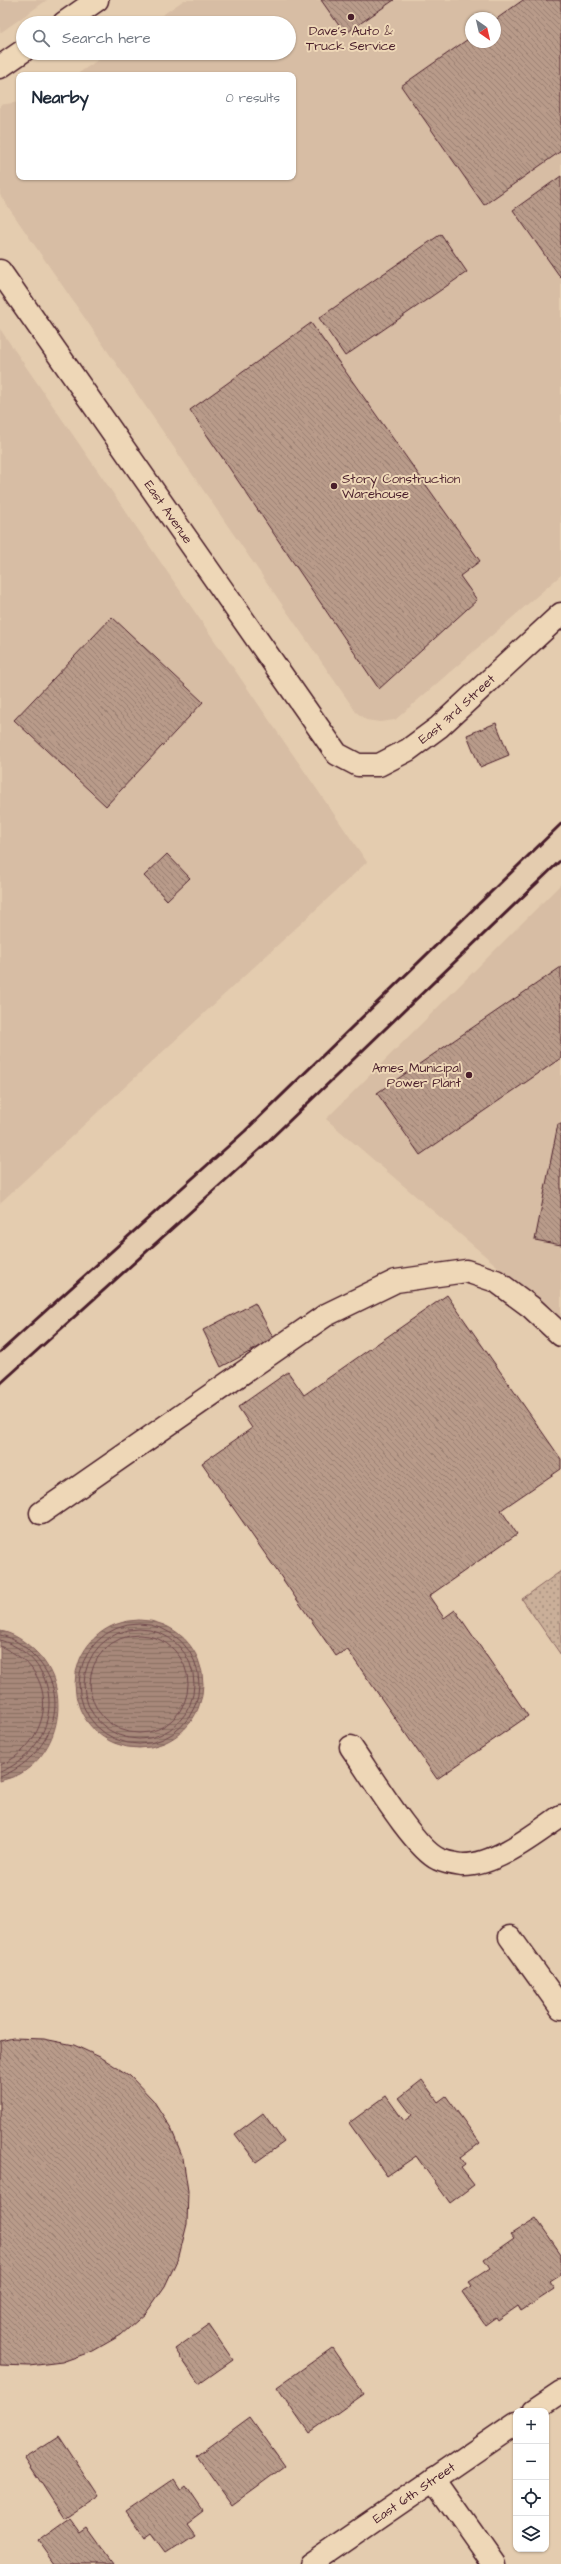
<!DOCTYPE html>
<html lang="en">
<head>
<meta charset="utf-8">
<style>
  body { margin:0; font-family:"Architects Daughter",sans-serif; background:#f2f2f3; color:#1f2937 }
  .controls { position:absolute; right:12px; bottom:12px; display:grid; overflow:hidden; border-radius:8px; box-shadow:0 1px 3px #0004 }
  .controls button { width:36px; height:36px; display:grid; place-items:center; padding:0; border:0; border-bottom:1px solid #e0e1e3; background:#fff; color:#1f2937; font:20px sans-serif }
  .compass { position:absolute; left:465px; top:12px; width:36px; height:36px; border-radius:50%; background:#fff; box-shadow:0 1px 3px #0004; rotate:146deg }
  .list { margin:0; padding:0; list-style:none }
  h2 { display:flex; justify-content:space-between; align-items:center; height:52px; margin:0; padding:0 16px; font-size:17px }
  h2 small { font-size:13px; font-weight:400; color:#747a83 }
  .icon { flex:none; width:22px; height:22px; fill:none; stroke:currentColor; stroke-width:2; stroke-linecap:round; stroke-linejoin:round }
  .map { position:relative; flex:none; width:561px; height:2564px; overflow:hidden }
  .search { position:absolute; background:#fff; box-shadow:0 1px 3px #0004; left:16px; top:16px; width:280px; height:44px; display:flex; align-items:center; gap:10px; box-sizing:border-box; padding:0 14px; border-radius:22px; color:#747a83; font-size:15px }
  .panel { position:absolute; background:#fff; box-shadow:0 1px 3px #0004; left:16px; top:72px; width:280px; height:108px; border-radius:8px }
  .map>svg:first-child { display:block }
  .built { fill:#d7bda4; fill-rule:evenodd }
  .garden { fill:url(#garden-dots); stroke:#8a6762 }
  .water { fill:url(#water-rules); stroke:#825e5a }
  .lines { fill:none; stroke-linecap:round; stroke-linejoin:round }
  .shore { stroke:#6f494b; stroke-width:1 }
  .building { fill:url(#building-back-hatch); stroke:#4a1f2b }
  .minor-casing { stroke:#4a1f2b; stroke-width:25 }
  .minor { stroke:#eed7b7; stroke-width:22 }
  .rail { stroke:#4a1f2b; stroke-width:3 }
  .poi-dot { fill:#4a1f2b; stroke:#eed7b7; stroke-width:1.5 }
  .labels { text-anchor:middle; dominant-baseline:central; stroke-width:4; stroke-linejoin:round; paint-order:stroke }
  .poi-label { font-size:13px; fill:#4a1f2b; stroke:#eed7b7 }
  .street-label { font-size:13px; fill:#4a1f2b; stroke:#eed7b7 }
</style>
</head>
<body>
<div class="map">
<svg width="561" height="2564" viewBox="0 0 561 2564">
  <defs>
    <pattern id="garden-dots" width="8" height="8" patternUnits="userSpaceOnUse"><rect width="8" height="8" fill="#caaf99"/><path d="M2 2h.1M6 6h.1" fill="none" stroke="#a68e7d" stroke-width="1.8" stroke-linecap="round"/></pattern>
    <pattern id="water-rules" width="6" height="5" patternUnits="userSpaceOnUse"><rect width="6" height="5" fill="#a7887a"/><path d="M0 2.5h6" fill="none" stroke="#8a6f64"/></pattern>
    <pattern id="building-back-hatch" width="6" height="6" patternUnits="userSpaceOnUse"><rect width="6" height="6" fill="#b99b8a"/><path d="M-1 5l2 2M0 0l6 6M5-1l2 2" fill="none" stroke="#987e71"/></pattern>
  </defs>
  <rect width="100%" height="100%" fill="#e4ccaf"/>
  <filter id="ink" filterUnits="userSpaceOnUse"><feTurbulence type="fractalNoise" baseFrequency=".025" numOctaves="2"/><feDisplacementMap in="SourceGraphic" scale="8" xChannelSelector="R" yChannelSelector="G"/><feConvolveMatrix kernelMatrix="1 2 1 2 8 2 1 2 1" color-interpolation-filters="sRGB"/></filter>
  <g filter="url(#ink)">
    <!-- built -->
    <path class="built" d="M0 0H47L0 33Z
      M184 0H561V575L395 720 380 722 366 720 356 712 0 195V105L19 102V177H293V75H76L108 53H289V23H151ZM471 18H495V42H471Z
      M0 329 367 862 0 1203Z
      M561 884V1321L326 1119Z"/>
    <!-- garden -->
    <path class="garden" d="M561 1571V1655L522 1599Z"/>
    <!-- water -->
    <path class="water" d="M75 1684a64 64 0 1 1 128 0a64 64 0 1 1-128 0Z
      M0 1631C14 1633 27 1643 36 1652 71 1686 63 1749 20 1774 14 1777 6 1779 0 1781Z"/>
    <g class="lines">
      <!-- shore -->
      <path class="shore" d="M79 1684a60 60 0 1 1 120 0a60 60 0 1 1-120 0Z
        M84 1684a55 55 0 1 1 110 0a55 55 0 1 1-110 0Z
        M0 1635C12 1637 25 1646 33 1655 76 1697 51 1757 0 1777
        M90 1684a49 49 0 1 1 98 0a49 49 0 1 1-98 0Z
        M0 1640C67 1660 64 1747 0 1772
        M0 1646C12 1652 24 1658 32 1669 58 1704 37 1751 0 1765"/>
    </g>
    <!-- building -->
    <path class="building" d="M321 0H394L345 34Z
      M523 0H561V151L484 205 401 86 471 37V42H495V20Z
      M561 176V278L513 210Z
      M441 234 467 272 345 356 319 318Z
      M311 323 480 561 460 576 477 600 379 689 190 410Z
      M112 617 203 702 106 806 14 720Z
      M496 723 509 755 480 767 467 735Z
      M167 854 190 878 167 900 144 876Z
      M561 967V1058L420 1155 377 1093Z
      M558 1124H561V1245L535 1240Z
      M447 1295 561 1459V1469L501 1510 517 1534 429 1596 444 1618 455 1610 528 1716 437 1779 347 1649 336 1656 202 1463 252 1428 238 1407 288 1372 304 1395Z
      M255 1303 274 1339 221 1367 203 1330Z
      M13 2038 44 2039 74 2045 102 2058 130 2076 153 2100 171 2128 183 2158 188 2191 187 2224 179 2256 165 2286 146 2313 121 2335 93 2351 62 2362 29 2366 0 2365V2041Z
      M422 2080 438 2102 446 2096 480 2143 460 2158 465 2165 461 2168 474 2185 450 2203 416 2156 387 2176 349 2123 386 2096 404 2121 412 2115 399 2098Z
      M263 2113 284 2142 256 2162 235 2134Z
      M536 2218 561 2254V2275L550 2282 555 2289 521 2311 518 2306 498 2320 496 2317 485 2325 462 2292 472 2286 469 2282 490 2268 484 2259 514 2238 511 2234Z
      M209 2325 233 2360 199 2384 175 2349Z
      M332 2348 364 2394 309 2433 277 2387Z
      M250 2417 285 2466 232 2505 197 2456Z
      M59 2436 98 2495 64 2518 25 2458Z
      M174 2479 181 2490 186 2486 203 2511 187 2523 195 2534 166 2553 152 2534 145 2539 126 2512Z
      M69 2518 80 2533 87 2528 113 2564H55L38 2540Z"/>
    <g class="lines">
      <defs>
        <g id="minor">
          <path d="M64 23 97 0"/>
          <path d="M0 67 23 51"/>
          <path id="s1" d="M0 271 337 754 358 765H379L408 750 439 727 561 614"/>
          <path d="M41 1513 326 1315 396 1281 466 1271 496 1281 531 1307 561 1335"/>
          <path d="M351 1747C368 1771 414 1848 438 1859 444 1862 455 1864 462 1865 495 1866 535 1834 561 1816"/>
          <path d="M510 1937 561 2008"/>
          <path d="M533 2411 561 2392"/>
          <path d="M434 2479 494 2564"/>
          <path id="s2" d="M311 2564 516 2423"/>
        </g>
      </defs>
      <!-- minor casing -->
      <use href="#minor" class="minor-casing"/>
      <!-- minor -->
      <use href="#minor" class="minor"/>
      <!-- rail -->
      <path class="rail" d="M0 1352 245 1131 561 824
        M0 1384 259 1150 561 860"/>
    </g>
  </g>
  <!-- markers -->
  <g class="poi-dot">
    <circle cx="351" cy="17" r="4"/>
    <circle cx="334" cy="486" r="4"/>
    <circle cx="469" cy="1075" r="4"/>
  </g>
  <g class="labels">
    <!-- poi labels -->
    <g class="poi-label">
      <text x="351" y="31">Dave's Auto &amp;<tspan x="351" dy="15">Truck Service</tspan></text>
      <text x="342" y="479" text-anchor="start">Story Construction<tspan x="342" dy="15">Warehouse</tspan></text>
      <text x="461" y="1068" text-anchor="end">Ames Municipal<tspan x="461" dy="15">Power Plant</tspan></text>
    </g>
    <!-- street labels -->
    <g class="street-label">
      <text stroke="none"><textPath href="#s1" startOffset="294">East Avenue</textPath></text>
      <text stroke="none"><textPath href="#s1" startOffset="730">East 3rd Street</textPath></text>
      <text stroke="none"><textPath href="#s2" startOffset="125">East 6th Street</textPath></text>
    </g>
  </g>
</svg>
<div class="controls">
<button>+</button>
<button>−</button>
<button><svg class="icon" aria-label="locate" viewBox="0 0 24 24"><circle cx="12" cy="12" r="6"/><path d="M12 2v4M12 18v4M2 12h4M18 12h4"/></svg></button>
<button><svg class="icon" aria-label="layers" viewBox="0 0 24 24"><path d="M12 4l9 5-9 5-9-5zM3 14l9 5 9-5"/></svg></button>
</div>
<svg class="compass" viewBox="-18 -18 36 36"><path d="M0-13l5 13h-10z" fill="#e53935"/><path d="M0 13l5-13h-10z" fill="#747a83"/></svg>
<div class="search"><svg class="icon" aria-label="search" viewBox="0 0 24 24"><circle cx="10" cy="10" r="6"/><path d="M15 15l6 6"/></svg>Search here</div>
<section class="panel">
<h2>Nearby<small>0 results</small></h2>
<ul class="list">
</ul>
</section>
</div>
</body>
</html>
